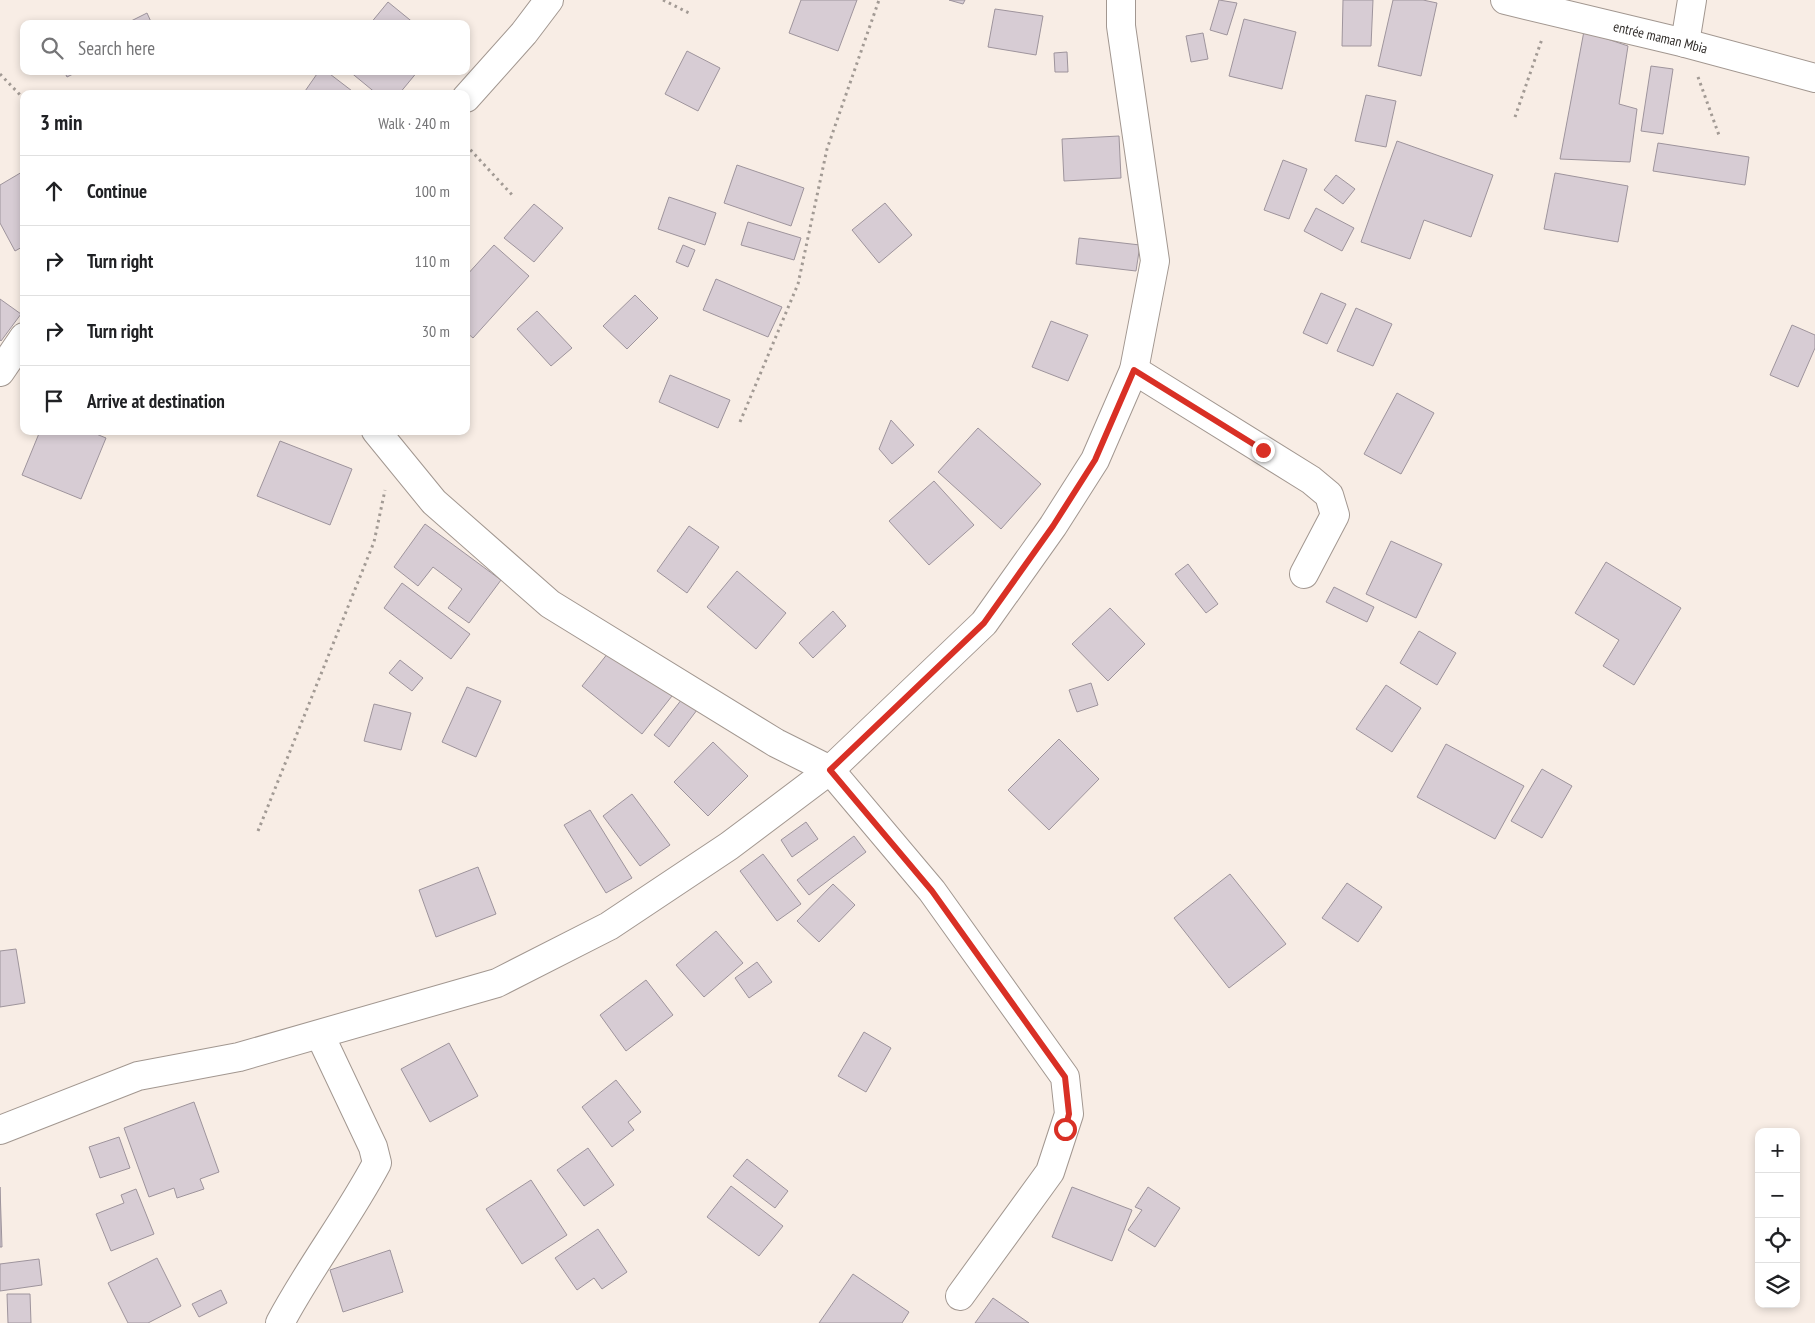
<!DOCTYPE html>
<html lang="en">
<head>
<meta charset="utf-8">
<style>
  body { margin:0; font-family:"PT Sans Narrow",sans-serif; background:#f2f2f2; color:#202124 }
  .controls { position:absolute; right:15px; bottom:15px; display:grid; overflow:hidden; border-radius:10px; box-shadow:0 2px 8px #0003 }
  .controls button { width:45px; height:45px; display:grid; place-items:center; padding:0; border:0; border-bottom:1px solid #e0e0e0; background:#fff; color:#202124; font:25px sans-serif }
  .stop { position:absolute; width:15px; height:15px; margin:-11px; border:4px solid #d93025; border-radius:50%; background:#fff }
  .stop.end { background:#d93025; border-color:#fff; box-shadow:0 1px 5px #0008 }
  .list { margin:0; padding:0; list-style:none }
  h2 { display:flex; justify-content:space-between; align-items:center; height:65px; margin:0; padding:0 20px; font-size:21px }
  h2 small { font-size:16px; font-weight:400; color:#757577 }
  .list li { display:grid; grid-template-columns:32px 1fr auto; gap:15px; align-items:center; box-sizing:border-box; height:70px; padding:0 20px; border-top:1px solid #e0e0e0 }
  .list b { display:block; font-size:19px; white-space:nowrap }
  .list em { font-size:16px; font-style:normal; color:#757577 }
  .icon { flex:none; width:28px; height:28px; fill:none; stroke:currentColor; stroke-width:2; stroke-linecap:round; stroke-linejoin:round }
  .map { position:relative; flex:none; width:1815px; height:1323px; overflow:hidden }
  .search { position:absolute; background:#fff; box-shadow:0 2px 8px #0003; left:20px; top:20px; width:450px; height:55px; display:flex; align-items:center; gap:12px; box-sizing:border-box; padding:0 18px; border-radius:10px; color:#757577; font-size:19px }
  .panel { position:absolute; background:#fff; box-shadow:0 2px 8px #0003; left:20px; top:90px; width:450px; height:345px; border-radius:10px }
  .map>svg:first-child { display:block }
  .building { fill:#d7ccd4; stroke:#9e949c }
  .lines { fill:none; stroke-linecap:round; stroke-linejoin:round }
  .minor-casing { stroke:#a29790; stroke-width:30 }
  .path { stroke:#a29a94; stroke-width:3; stroke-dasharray:2.5 4; stroke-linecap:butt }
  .minor { stroke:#fff; stroke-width:28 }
  .route { stroke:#d93025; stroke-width:6 }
  .labels { text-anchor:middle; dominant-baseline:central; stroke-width:5; stroke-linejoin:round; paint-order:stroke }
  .street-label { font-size:14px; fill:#302c29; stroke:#fff }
</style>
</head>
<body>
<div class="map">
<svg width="1815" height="1323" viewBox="0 0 1815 1323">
  <rect width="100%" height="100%" fill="#f8ede5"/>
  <!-- building -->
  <path class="building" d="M801 0H857L838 51 789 33Z
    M949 0H965L963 4Z
    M1219 0 1237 3 1227 35 1210 30Z
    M1343 0H1373L1371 46H1342Z
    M1393 0H1423L1437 3 1421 76 1378 66Z
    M388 2 415 24H370Z
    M995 9 1043 16 1036 55 988 47Z
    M147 13 152 24H125Z
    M1244 19 1296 32 1282 89 1229 76Z
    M1584 31 1628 46 1619 104 1637 109 1630 162 1560 159Z
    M1203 33 1208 59 1191 62 1186 36Z
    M687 51 720 68 698 111 665 94Z
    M1067 52 1068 72H1055L1054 53Z
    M1651 66 1673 69 1663 134 1641 131Z
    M64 71H79L67 77Z
    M319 71H326L356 94H303Z
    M349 71H418L399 94H377Z
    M1366 95 1396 101 1386 147 1355 141Z
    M1119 136 1121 178 1064 181 1062 139Z
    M1397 141 1493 175 1471 237 1424 220 1410 259 1361 242Z
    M1658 143 1749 157 1745 185 1653 171Z
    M1283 160 1307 169 1289 219 1264 210Z
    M737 165 804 188 791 226 724 203Z
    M22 172 24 246 15 251 0 223V185Z
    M1555 173 1628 186 1618 242 1544 229Z
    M1336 175 1355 189 1343 204 1324 190Z
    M669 197 716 213 705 245 658 229Z
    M885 203 912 235 879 263 852 230Z
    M534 204 563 228 534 262 504 238Z
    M1316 208 1354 228 1342 251 1304 231Z
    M748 222 801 238 794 260 741 245Z
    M1079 238 1140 245 1136 271 1076 264Z
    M494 245 529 276 473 338 466 332V276Z
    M683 245 695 250 688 267 676 262Z
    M716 279 782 307 768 337 703 310Z
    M1321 293 1346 304 1327 344 1303 333Z
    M635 295 658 318 627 349 603 326Z
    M0 299 21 314 1 341 0 340Z
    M1356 308 1392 324 1373 366 1337 351Z
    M537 311 572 348 551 366 517 329Z
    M1051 321 1088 335 1068 381 1032 367Z
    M1792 325 1815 335V348L1798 387 1770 375Z
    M670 375 730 400 718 428 659 402Z
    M1397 393 1434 413 1401 474 1364 454Z
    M891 420 914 445 892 464 879 449Z
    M978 428 1041 484 1001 529 938 472Z
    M40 431H89L106 438 81 499 22 475Z
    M280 441 352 469 330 525 257 496Z
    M934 481 974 525 929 565 889 521Z
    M425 524 501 580 469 623 448 608 462 589 433 567 418 586 394 567Z
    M689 526 719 547 687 593 657 571Z
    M1391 541 1442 564 1416 618 1366 594Z
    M1606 562 1681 608 1634 685 1603 666 1619 640 1575 613Z
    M1188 564 1218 604 1206 613 1175 574Z
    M737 571 786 613 756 649 707 607Z
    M402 583 470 634 451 659 384 608Z
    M1334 587 1374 607 1367 622 1326 602Z
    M1110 608 1145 644 1108 681 1072 644Z
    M833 611 846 626 813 658 799 643Z
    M1419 631 1456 653 1437 685 1400 663Z
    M612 648 672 696 642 734 582 686Z
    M400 660 423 678 412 691 389 673Z
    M1091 683 1098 705 1077 712 1069 690Z
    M1386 685 1421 708 1392 752 1356 729Z
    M467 687 501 701 476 757 442 742Z
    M682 699 697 710 669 747 654 735Z
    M374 704 411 713 401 750 364 741Z
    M1059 739 1099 779 1049 830 1008 790Z
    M713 742 748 776 708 816 674 782Z
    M1446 744 1524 786 1495 839 1417 797Z
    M1542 769 1572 786 1542 838 1511 821Z
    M632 794 670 845 640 866 603 816Z
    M590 810 632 878 606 893 564 825Z
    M806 822 818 839 792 857 781 840Z
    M854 836 866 852 809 895 797 880Z
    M763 854 801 904 777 921 740 871Z
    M478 867 496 914 436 937 419 890Z
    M1230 874 1286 944 1229 988 1174 918Z
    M1347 883 1382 907 1358 942 1322 918Z
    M833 884 855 905 819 942 797 921Z
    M716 931 743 963 704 997 676 965Z
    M16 949 25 1003 0 1007V951Z
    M757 962 772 982 749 998 735 978Z
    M646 980 673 1015 626 1051 600 1015Z
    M864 1032 891 1048 866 1092 838 1076Z
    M449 1043 478 1096 430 1122 401 1069Z
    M616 1080 641 1112 628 1122 634 1130 612 1147 582 1107Z
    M194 1102 219 1172 200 1179 204 1189 177 1198 174 1188 149 1197 124 1128Z
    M119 1137 130 1168 100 1178 89 1147Z
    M588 1148 614 1185 584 1206 557 1170Z
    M747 1159 788 1191 775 1208 733 1176Z
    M531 1180 567 1235 522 1264 486 1209Z
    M731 1186 783 1226 759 1256 707 1217Z
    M0 1187 2 1247H0Z
    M1072 1187 1132 1210 1112 1261 1052 1237Z
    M1148 1187 1180 1208 1155 1247 1128 1230 1142 1210 1135 1207Z
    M136 1189 154 1234 111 1251 96 1214 124 1203 121 1195Z
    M598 1229 627 1272 602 1289 594 1278 577 1290 555 1258Z
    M390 1250 403 1292 343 1312 330 1270Z
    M157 1258 181 1306 148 1323H128L108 1283Z
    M39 1259 42 1285 0 1291V1264Z
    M853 1274 909 1312 902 1323H819Z
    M221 1290 227 1303 199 1317 192 1304Z
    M7 1294H30L31 1323H8Z
    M993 1298 1029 1323H975Z"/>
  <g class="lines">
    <defs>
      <g id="minor">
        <path id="s1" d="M1505 0 1685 43 1815 78"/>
        <path d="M1685 43 1692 0"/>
        <path d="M466 98 524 33 549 0"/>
        <path d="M1134 370 1311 480 1329 495 1335 515 1304 574"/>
        <path d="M0 372 24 337"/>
        <path d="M376 431 434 502 550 604 776 743 830 770 932 891 1065 1077 1069 1114 1050 1172 960 1296"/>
        <path d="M0 1130 138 1076 239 1057 497 983 609 926 729 846 830 770 984 623 1053 526 1095 460 1134 370 1155 261 1121 26V0"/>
        <path d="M280 1323C309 1268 348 1218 377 1163L373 1147 320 1035"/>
      </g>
    </defs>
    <!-- minor casing -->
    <use href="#minor" class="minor-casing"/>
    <!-- path -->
    <path class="path" d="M663 0 689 13
      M0 74 24 99
      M1698 77 1720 138
      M1515 117 1542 39
      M466 145 514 197
      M740 422 798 284 827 149 879 0
      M258 831 374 542 385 490"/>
    <!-- minor -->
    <use href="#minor" class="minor"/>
  </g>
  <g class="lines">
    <!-- route -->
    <path class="route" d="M1065 1129 1069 1114 1065 1077 932 891 830 770 984 623 1053 526 1095 460 1134 370 1263 450"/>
  </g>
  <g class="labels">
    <!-- street labels -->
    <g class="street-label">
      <text stroke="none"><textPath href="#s1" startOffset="160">entrée maman Mbia</textPath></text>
    </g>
  </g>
</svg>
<div class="controls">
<button>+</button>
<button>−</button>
<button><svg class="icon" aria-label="locate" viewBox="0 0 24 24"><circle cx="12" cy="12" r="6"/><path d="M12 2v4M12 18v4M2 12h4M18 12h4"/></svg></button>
<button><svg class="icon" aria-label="layers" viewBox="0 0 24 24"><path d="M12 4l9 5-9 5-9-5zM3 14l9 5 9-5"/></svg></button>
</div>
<div class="stop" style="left:1065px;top:1129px"></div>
<div class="stop end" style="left:1263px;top:450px"></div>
<div class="search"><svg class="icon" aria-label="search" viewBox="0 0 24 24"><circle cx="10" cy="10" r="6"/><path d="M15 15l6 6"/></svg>Search here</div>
<section class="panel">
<h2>3 min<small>Walk · 240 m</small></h2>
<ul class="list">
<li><svg class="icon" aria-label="ahead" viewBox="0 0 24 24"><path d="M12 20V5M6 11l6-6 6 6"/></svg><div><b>Continue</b></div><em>100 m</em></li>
<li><svg class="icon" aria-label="right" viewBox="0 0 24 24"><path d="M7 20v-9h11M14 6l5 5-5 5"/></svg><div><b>Turn right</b></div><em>110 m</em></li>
<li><svg class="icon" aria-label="right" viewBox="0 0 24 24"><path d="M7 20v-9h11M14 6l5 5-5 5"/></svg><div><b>Turn right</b></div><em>30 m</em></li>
<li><svg class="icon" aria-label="arrive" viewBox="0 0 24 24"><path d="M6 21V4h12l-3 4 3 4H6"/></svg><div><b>Arrive at destination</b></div></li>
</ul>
</section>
</div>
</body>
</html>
